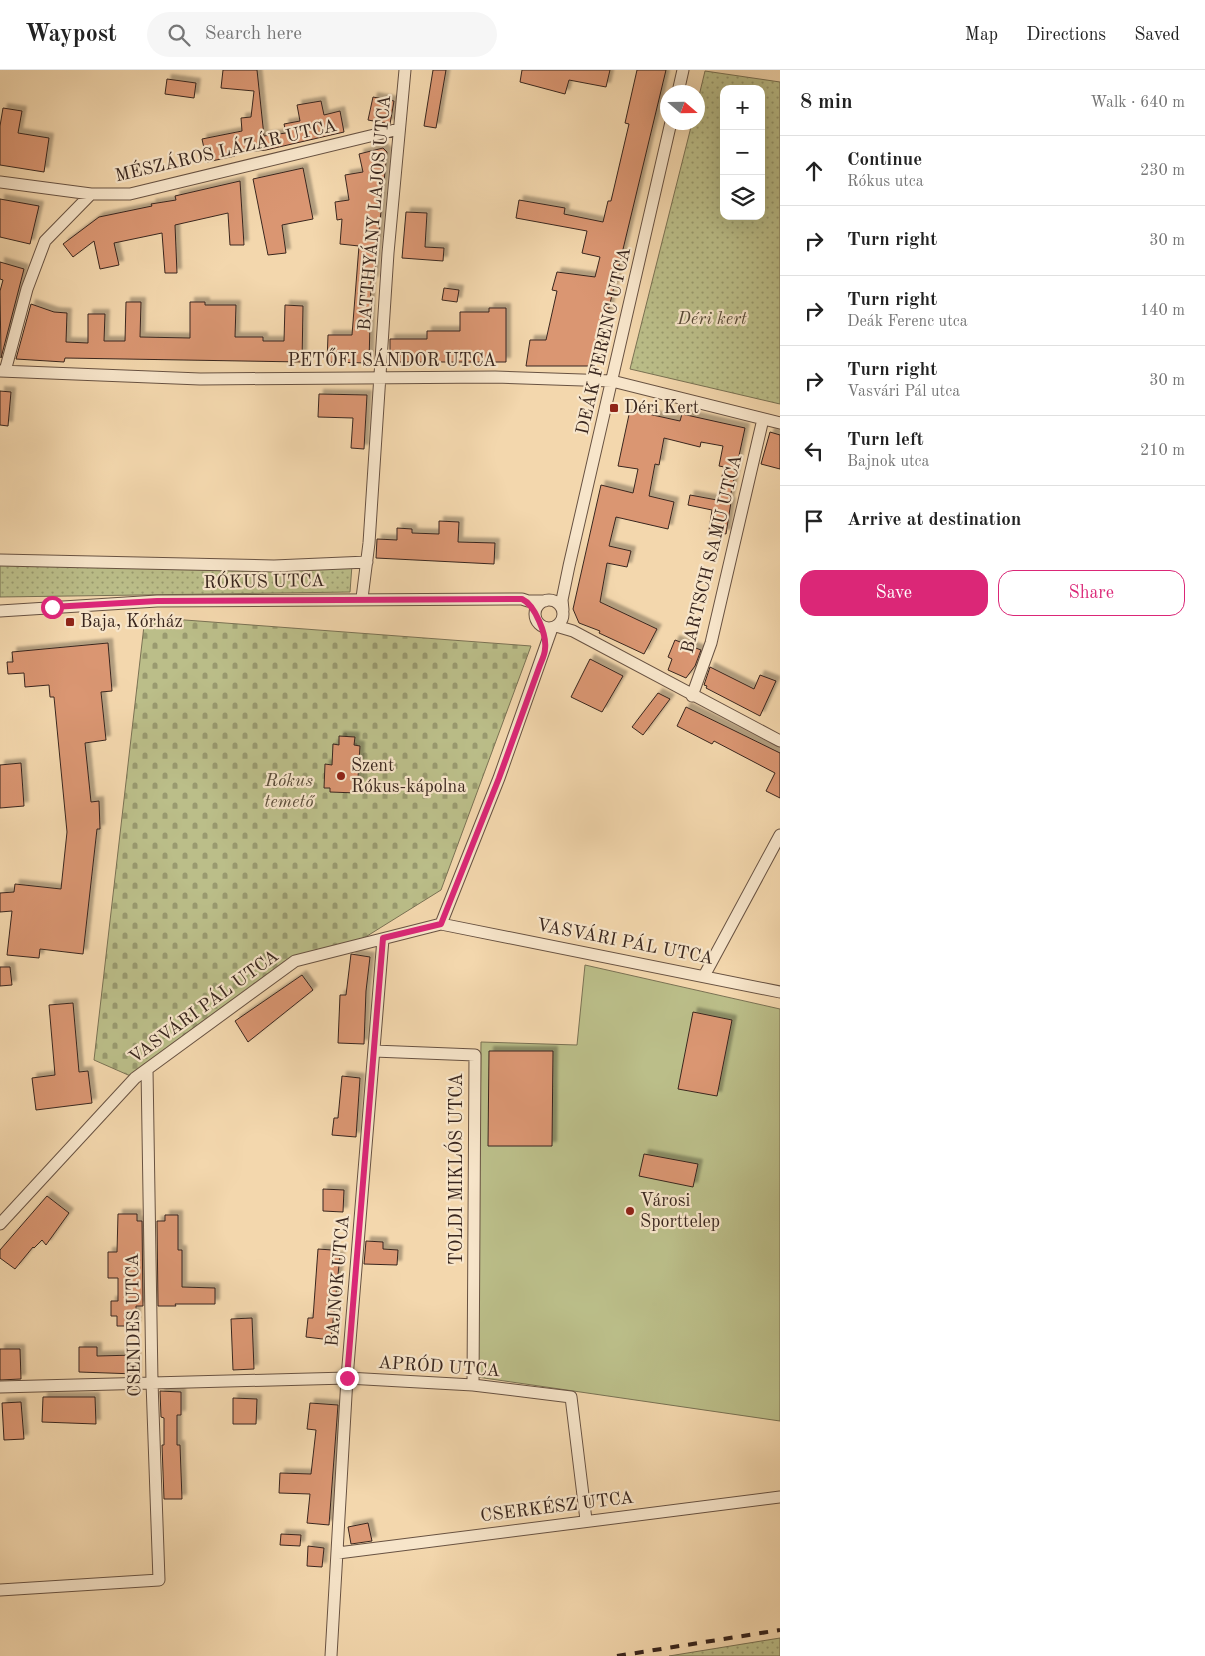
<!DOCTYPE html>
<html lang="en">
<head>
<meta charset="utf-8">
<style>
  body { margin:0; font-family:"Old Standard TT",serif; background:#f6f6f6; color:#222 }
  .controls { position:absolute; right:15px; top:15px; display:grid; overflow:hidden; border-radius:10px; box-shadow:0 5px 20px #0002 }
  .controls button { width:45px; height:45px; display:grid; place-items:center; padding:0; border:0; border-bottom:1px solid #e0e0e0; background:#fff; color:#222; font:25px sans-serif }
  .compass { position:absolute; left:660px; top:15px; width:45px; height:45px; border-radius:50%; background:#fff; box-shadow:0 5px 20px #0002; rotate:110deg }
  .stop { position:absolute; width:15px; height:15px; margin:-11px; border:4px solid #db2777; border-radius:50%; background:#fff }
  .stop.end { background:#db2777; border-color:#fff; box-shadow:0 1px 5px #0008 }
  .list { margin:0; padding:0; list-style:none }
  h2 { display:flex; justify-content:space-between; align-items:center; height:65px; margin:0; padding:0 20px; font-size:21px }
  h2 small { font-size:16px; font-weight:400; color:#767676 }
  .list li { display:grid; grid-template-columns:32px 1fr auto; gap:15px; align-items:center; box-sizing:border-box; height:70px; padding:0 20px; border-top:1px solid #e0e0e0 }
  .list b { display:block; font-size:19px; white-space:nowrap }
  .list p { margin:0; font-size:16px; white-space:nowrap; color:#767676 }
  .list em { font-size:16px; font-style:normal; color:#767676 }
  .actions { display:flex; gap:10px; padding:15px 20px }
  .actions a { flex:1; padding:11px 0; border:1px solid #db2777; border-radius:15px; text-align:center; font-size:18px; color:#db2777 }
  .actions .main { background:#db2777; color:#fff }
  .icon { flex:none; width:28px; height:28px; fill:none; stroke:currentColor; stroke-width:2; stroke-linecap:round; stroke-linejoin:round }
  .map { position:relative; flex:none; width:780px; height:1586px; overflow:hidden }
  header { display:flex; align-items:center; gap:30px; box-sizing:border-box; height:70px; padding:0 25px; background:#fff; border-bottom:1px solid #e0e0e0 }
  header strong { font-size:24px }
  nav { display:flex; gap:28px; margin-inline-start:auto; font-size:18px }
  .search { width:350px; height:45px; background:#f6f6f6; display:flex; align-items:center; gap:12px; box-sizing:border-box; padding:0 18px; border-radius:28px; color:#767676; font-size:19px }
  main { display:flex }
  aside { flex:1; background:#fff }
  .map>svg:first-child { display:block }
  .cemetery { fill:url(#cemetery-stones); stroke:#7a7254 }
  .park { fill:url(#park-dots); stroke:#7a7254; fill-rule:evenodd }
  .pitch { fill:#bbbe89; stroke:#7a7254 }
  .building { fill:#da9672; stroke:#39261e; filter:url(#shadow) }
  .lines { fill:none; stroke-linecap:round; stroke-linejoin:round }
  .street-casing { stroke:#685242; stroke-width:13 }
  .street { stroke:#f7e5ca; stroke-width:11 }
  .rail { stroke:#39261e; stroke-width:4; stroke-dasharray:9 9; stroke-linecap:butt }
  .route { stroke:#db2777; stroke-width:6 }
  .poi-dot { fill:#8f2418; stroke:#f7e5ca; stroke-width:2 }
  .labels { text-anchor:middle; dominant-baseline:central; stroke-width:4.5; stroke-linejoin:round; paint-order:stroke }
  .street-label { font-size:18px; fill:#39261e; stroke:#f7e5ca }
  .park-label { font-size:18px; font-style:italic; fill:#5a4c39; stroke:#f7e5ca }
  .poi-label { font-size:18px; fill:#39261e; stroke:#f7e5ca; text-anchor:start }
</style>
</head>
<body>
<header>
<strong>Waypost</strong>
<div class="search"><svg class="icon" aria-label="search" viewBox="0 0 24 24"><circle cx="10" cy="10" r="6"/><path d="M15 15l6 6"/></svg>Search here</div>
<nav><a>Map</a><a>Directions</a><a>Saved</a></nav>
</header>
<main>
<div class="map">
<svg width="780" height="1586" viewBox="0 0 780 1586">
  <defs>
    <pattern id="cemetery-stones" width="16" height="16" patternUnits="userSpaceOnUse" patternTransform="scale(1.25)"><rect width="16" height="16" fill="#bbbe89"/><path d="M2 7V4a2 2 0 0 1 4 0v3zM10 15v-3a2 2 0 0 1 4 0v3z" fill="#999a6f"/></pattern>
    <pattern id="park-dots" width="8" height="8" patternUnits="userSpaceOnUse" patternTransform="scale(1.25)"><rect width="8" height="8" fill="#bbbe89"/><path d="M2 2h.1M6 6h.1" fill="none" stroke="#999a6f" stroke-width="1.8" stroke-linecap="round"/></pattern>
    <filter id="shadow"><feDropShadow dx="4.5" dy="-4.5" stdDeviation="1" flood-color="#0004"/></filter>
  </defs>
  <rect width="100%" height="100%" fill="#f3d7ad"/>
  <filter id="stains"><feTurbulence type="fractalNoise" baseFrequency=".004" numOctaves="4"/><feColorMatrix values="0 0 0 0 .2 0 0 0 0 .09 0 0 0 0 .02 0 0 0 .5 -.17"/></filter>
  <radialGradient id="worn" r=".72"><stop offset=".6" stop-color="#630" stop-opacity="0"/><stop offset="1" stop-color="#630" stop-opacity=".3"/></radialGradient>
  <!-- cemetery -->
  <path class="cemetery" d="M145 547 531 576 441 820 351 876 295 891 135 1008 94 990Z"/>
  <!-- park -->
  <path class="park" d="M705 1 780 12V334L630 299 692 53 698 52V30ZM724 19H761V146H724Z
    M0 493 352 495 350 522 0 527Z
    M780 1568V1586H669Z"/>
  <!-- pitch -->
  <path class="pitch" d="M585 895 780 939V1351L477 1307 481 972 577 975Z"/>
  <!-- building -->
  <path class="building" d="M223 0H257L264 66 286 63 284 54 300 51 297 35 321 31 324 45 340 41 344 62 266 80 235 83V86L207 92 202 69 242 61 241 48 251 47 254 21 221 18Z
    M433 0H446L436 58 424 56Z
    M522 0H610L606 17 569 10 565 24 520 12Z
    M637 0H666L595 296H526L530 270H546L557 221 552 220 557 202 595 207 600 187 582 183 587 161 516 148 519 130 565 138 564 144 603 152 608 131H611L629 54 625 53Z
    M167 9 196 13 194 28 165 24Z
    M373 27 394 31 390 54 368 50Z
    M3 38 22 41 18 63 49 68 44 102 0 95V56Z
    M383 78 387 82 374 211H371L369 293 327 292 328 265H352L359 176 340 174 342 149 337 150 335 132 349 130 345 105 363 102 359 84Z
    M303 98 313 149 282 155 286 183 268 185 253 109Z
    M240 111 244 175H230L228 143 175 155 177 203H165L162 163 114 173 119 195 100 199 94 171 73 187 63 174 99 147 152 136 151 134 176 130 175 126Z
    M0 129 39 136 30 174 0 167Z
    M406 142 427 143 425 177 444 178 443 191 402 188Z
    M0 192 24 199 1 288 0 221 3 210 0 209Z
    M444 218 459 220 457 232 442 230Z
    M126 232H141L140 267 190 268V232H205V235H236L235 267H263V271H284L285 235 303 236 302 292 65 288 64 292 16 289 31 234 54 242 67 243 66 272 88 273V244H105L104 271H125Z
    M489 238H506V292H390V269H427V261H460V242H489Z
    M0 321 11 322 8 356 0 355Z
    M319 324 367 325 364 379 351 378 353 348 318 347Z
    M630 340 680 351 682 344 745 358 729 432H731L726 464 709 460 712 440 688 435 690 425 717 430 724 397 719 396 723 376 701 372 700 377 664 368 659 395 655 394 649 426 674 432 668 459 616 447 609 476 631 481 627 497 607 493 600 532 657 559 644 584 599 563 600 561 579 553 573 539 601 415 633 423 638 399 618 396Z
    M770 362 780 365V399L761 394Z
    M439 451 459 452 458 472 495 473 494 494 376 488 377 469 397 470V458L412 459V463L439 464Z
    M675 570 701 580 695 596 686 608 668 600 672 589 668 587Z
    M108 573 112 621 101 622 106 670 85 673 91 732 99 731 100 759H97L83 884 40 879 39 888 7 885 12 841 0 842V823L14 822 15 814 61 819 67 762 54 627H50L49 615 25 617 24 603 8 604 7 592H13L12 582Z
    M590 589 623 606 602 642 571 627Z
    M710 597 754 619 760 605 776 611 760 646 706 618 707 616 704 615Z
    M658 623 670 629 643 665 632 657Z
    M686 637 780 683V728L766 721 775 703 714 671 712 674 677 656Z
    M339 666 355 667 354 675 360 676 357 723 330 722V718H324L325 694 332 695 333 674 339 675Z
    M21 693 24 736 0 738V695Z
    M351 884 370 887 366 921 364 974 338 973 340 925H346Z
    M0 897H10L12 915 0 916Z
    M302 905 313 920 248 972 235 951Z
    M73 933 79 1002 88 1001 92 1033 36 1040 32 1008 55 1005 49 935Z
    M693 942 732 950 717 1026 678 1019Z
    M489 981H553L552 1076H488Z
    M342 1006 360 1008 356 1067 332 1065 334 1048H338Z
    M644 1084 698 1094 693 1117 639 1106Z
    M323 1119 344 1120 343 1142 323 1141Z
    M47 1126 69 1143 46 1175 42 1170 34 1178 33 1177 15 1199 0 1188V1180Z
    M118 1144H137V1151H142L143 1236H136V1256H117V1246H111V1231H118V1208H108V1182H117Z
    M165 1145H178V1180H182V1217L215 1218V1234H175L176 1236H158L157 1151H165Z
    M366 1171 383 1172V1179L398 1180 397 1195 364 1194Z
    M318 1179 332 1180 331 1186H340L331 1270 306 1267 308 1248H313Z
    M252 1248 254 1299 233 1300 231 1249Z
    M79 1277H97V1286L136 1285V1304L79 1302Z
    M0 1279H20L21 1309 0 1310Z
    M160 1321 181 1322V1345H177V1375H180L182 1429H164L162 1375H164V1348L161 1347Z
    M43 1327H95L96 1354 42 1352Z
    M233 1328 257 1329 256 1354H233Z
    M21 1332 24 1369 4 1370 2 1333Z
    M310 1333 338 1335 329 1455 307 1453 310 1424 279 1423 280 1403 311 1404 316 1360 307 1359Z
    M368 1453 372 1471 351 1474 348 1457Z
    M281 1464 301 1465 300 1476 280 1475Z
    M308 1476 324 1478 322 1497 307 1496Z"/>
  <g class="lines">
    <defs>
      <path id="street" d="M678 22 683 0
        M0 112 91 124H130L399 59
        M0 301 200 309 495 307 612 311 780 353
        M5 301 27 219 45 171 91 124
        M0 490 274 496 367 492
        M362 528 369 473 388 183 405 0
        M535 544a14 14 0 1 1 28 0a14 14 0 1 1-28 0Z
        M563 540 562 530 569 496 671 52
        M0 541 157 531 522 529 528 531H545
        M556 556 573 561 780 671
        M692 626 711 573 763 349
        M441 854 499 708 552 558
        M704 906 780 765
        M374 981 475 985 473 1315
        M0 1154 135 1008 295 891 441 854 780 922
        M0 1317 347 1308 473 1315 571 1327 586 1450
        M338 1483 780 1427
        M0 1520 159 1510 152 1312 147 999
        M331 1586 347 1308 383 869"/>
    </defs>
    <!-- street casing -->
    <use href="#street" class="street-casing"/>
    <!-- street -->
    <use href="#street" class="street"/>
    <!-- rail -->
    <path class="rail" d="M617 1586 780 1560"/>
  </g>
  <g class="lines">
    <!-- route -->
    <path class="route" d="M52 537 157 531 522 529C535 535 547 565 545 579 545 584 542 590 540 595L499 708 441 854 383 868 347 1308"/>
  </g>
  <!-- markers -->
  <g class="poi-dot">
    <rect x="609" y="333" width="10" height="10" rx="2.5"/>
    <rect x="65" y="547" width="10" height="10" rx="2.5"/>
    <circle cx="341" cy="706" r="5"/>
    <circle cx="630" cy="1141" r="5"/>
  </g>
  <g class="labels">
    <!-- street labels -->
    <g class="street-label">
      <text transform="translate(226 81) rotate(-13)">MÉSZÁROS LÁZÁR UTCA</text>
      <text transform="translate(375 143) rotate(-85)">BATTHYÁNY LAJOS UTCA</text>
      <text transform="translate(604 271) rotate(-77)">DEÁK FERENC UTCA</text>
      <text x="392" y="291">PETŐFI SÁNDOR UTCA</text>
      <text transform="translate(712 484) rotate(-76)">BARTSCH SAMU UTCA</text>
      <text transform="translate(264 512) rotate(-1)">RÓKUS UTCA</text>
      <text transform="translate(625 872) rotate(11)">VASVÁRI PÁL UTCA</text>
      <text transform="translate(204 937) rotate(-36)">VASVÁRI PÁL UTCA</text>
      <text transform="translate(457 1099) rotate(-90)">TOLDI MIKLÓS UTCA</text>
      <text transform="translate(338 1211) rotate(-85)">BAJNOK UTCA</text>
      <text transform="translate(134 1255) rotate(-91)">CSENDES UTCA</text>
      <text transform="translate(439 1297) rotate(4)">APRÓD UTCA</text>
      <text transform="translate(557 1437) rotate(-7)">CSERKÉSZ UTCA</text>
    </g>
    <!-- park labels -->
    <g class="park-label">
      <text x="712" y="249">Déri kert</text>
      <text x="289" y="711">Rókus<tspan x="289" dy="21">temető</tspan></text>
    </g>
    <!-- poi labels -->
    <g class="poi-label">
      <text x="624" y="338">Déri Kert</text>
      <text x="80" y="552">Baja, Kórház</text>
      <text x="351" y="696">Szent<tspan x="351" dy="21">Rókus-kápolna</tspan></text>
      <text x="640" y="1131">Városi<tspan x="640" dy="21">Sporttelep</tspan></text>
    </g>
  </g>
  <rect width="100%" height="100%" filter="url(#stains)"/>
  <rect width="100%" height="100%" fill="url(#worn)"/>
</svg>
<div class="controls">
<button>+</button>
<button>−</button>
<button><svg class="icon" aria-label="layers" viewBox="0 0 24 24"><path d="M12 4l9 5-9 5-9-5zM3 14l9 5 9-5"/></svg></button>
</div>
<svg class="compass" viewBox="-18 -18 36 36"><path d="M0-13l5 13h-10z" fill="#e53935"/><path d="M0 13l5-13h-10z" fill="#767676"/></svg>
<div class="stop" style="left:52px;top:537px"></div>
<div class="stop end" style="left:347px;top:1308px"></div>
</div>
<aside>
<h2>8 min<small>Walk · 640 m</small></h2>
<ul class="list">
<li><svg class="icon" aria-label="ahead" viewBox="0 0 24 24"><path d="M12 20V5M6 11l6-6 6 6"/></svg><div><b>Continue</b><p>Rókus utca</p></div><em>230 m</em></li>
<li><svg class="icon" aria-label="right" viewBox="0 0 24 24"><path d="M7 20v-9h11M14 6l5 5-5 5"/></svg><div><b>Turn right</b></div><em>30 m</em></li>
<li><svg class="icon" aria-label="right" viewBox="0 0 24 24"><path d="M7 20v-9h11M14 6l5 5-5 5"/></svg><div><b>Turn right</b><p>Deák Ferenc utca</p></div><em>140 m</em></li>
<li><svg class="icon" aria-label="right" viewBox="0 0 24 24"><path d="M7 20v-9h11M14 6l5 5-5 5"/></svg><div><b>Turn right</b><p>Vasvári Pál utca</p></div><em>30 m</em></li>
<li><svg class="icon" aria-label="left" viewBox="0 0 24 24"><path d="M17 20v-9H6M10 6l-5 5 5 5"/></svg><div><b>Turn left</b><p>Bajnok utca</p></div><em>210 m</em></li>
<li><svg class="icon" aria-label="arrive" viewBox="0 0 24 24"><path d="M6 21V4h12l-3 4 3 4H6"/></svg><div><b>Arrive at destination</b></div></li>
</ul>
<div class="actions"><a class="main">Save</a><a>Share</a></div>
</aside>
</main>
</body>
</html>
